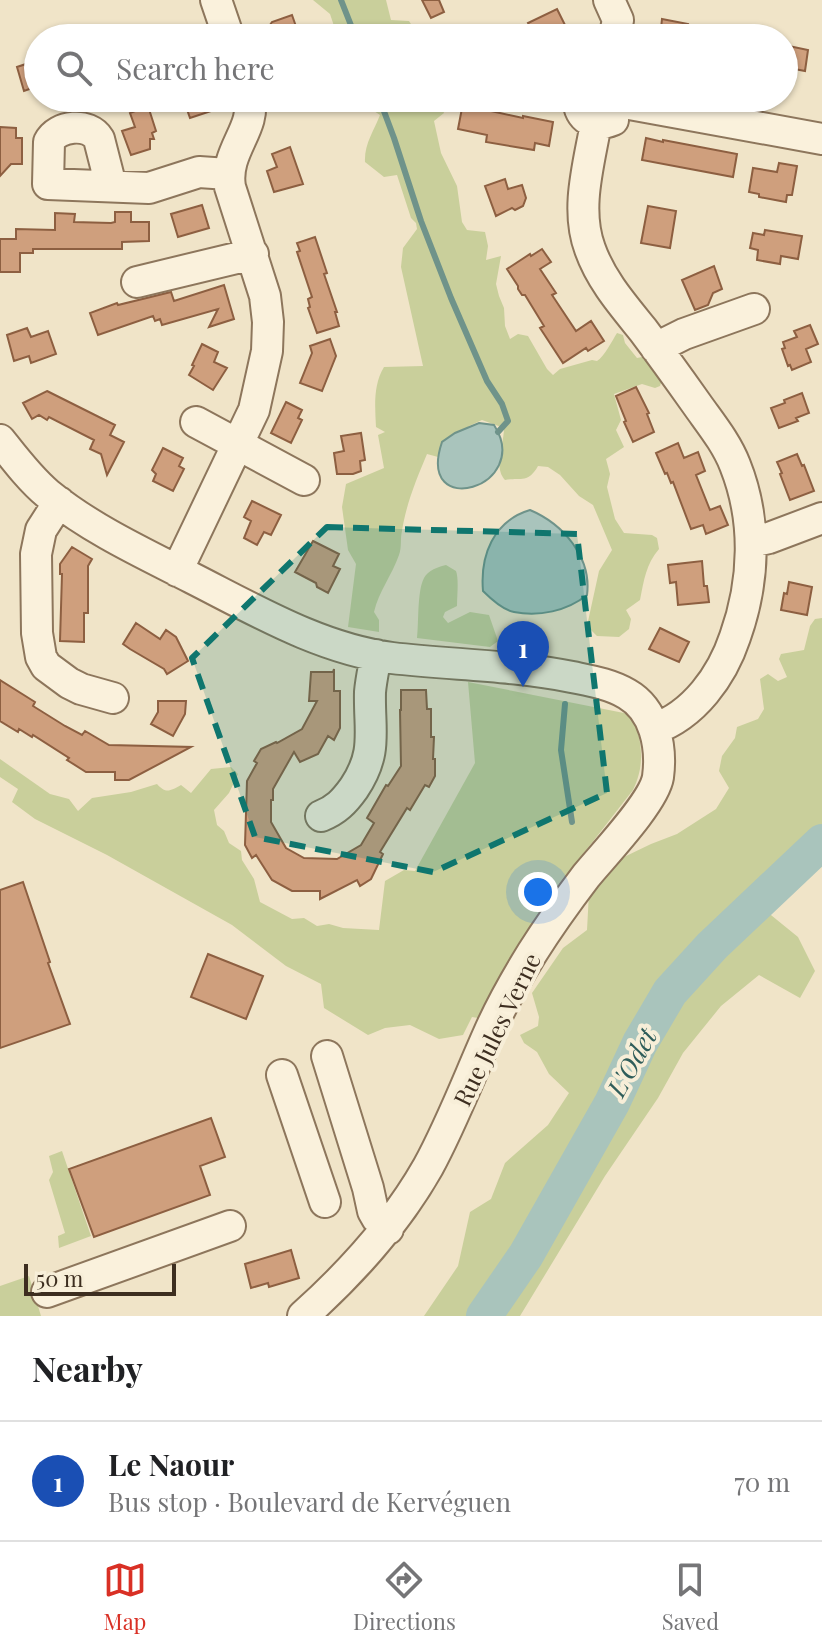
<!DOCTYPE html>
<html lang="en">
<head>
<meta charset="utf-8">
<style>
  body { margin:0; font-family:"Playfair Display",serif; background:#f2f2f2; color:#202124 }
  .scale { position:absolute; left:24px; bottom:20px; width:152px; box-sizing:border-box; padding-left:8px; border:4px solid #3d2e20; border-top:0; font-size:22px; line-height:28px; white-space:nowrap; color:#3d2e20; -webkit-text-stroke:6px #f7eed8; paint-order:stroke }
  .you { position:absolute; left:538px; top:892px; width:28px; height:28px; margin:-20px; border:6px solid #fff; border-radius:50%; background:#1a73e8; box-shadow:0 0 0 12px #1a73e833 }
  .badge { display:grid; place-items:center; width:52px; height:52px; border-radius:50%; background:#d93025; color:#fff; font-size:26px; font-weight:700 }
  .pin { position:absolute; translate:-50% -66px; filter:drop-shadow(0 2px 4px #0008) }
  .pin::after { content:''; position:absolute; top:42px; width:28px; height:24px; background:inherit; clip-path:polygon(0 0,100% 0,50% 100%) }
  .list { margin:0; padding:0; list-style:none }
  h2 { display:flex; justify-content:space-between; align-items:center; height:104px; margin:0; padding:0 32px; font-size:34px }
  h2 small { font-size:26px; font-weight:400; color:#757577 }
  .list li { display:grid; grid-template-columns:52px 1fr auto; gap:24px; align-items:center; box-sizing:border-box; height:120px; padding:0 32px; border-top:2px solid #e0e0e0 }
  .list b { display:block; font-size:30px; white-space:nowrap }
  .list p { margin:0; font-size:26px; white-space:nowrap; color:#757577 }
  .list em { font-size:26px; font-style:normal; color:#757577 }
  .icon { flex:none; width:44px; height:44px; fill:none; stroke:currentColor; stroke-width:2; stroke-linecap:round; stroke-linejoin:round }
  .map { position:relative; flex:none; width:822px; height:1316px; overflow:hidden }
  .search { position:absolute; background:#fff; box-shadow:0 2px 6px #0004; left:24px; right:24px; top:24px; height:88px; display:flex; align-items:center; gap:20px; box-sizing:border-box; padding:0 28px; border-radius:44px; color:#757577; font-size:30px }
  .sheet { height:224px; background:#fff }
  nav { display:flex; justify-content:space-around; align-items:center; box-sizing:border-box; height:112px; border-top:2px solid #e0e0e0; background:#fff; font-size:22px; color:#757577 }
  nav a { display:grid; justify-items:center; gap:4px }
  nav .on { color:#d93025 }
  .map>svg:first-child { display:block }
  .green { fill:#c9cf9b }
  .water { fill:#a9c4bc; stroke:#6f938a; stroke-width:2 }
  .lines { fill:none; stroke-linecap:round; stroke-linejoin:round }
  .stream { stroke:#6f938a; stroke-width:6 }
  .river { stroke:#a9c4bc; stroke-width:36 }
  .building { fill:#cf9f7d; stroke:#8d5f41; stroke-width:2 }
  .minor-casing { stroke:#8d765c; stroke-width:34 }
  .minor { stroke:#faf1dc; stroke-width:30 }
  .marked { fill:#0f766e; fill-opacity:0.2; stroke:#0f766e; stroke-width:6; stroke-dasharray:16 10; stroke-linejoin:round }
  .labels { text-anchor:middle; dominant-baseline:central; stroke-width:8; stroke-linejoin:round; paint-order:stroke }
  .street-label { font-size:24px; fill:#3d2e20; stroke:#f7eed8 }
  .water-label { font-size:26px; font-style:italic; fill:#2f5d5a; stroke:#f7eed8 }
</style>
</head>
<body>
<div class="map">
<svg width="822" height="1316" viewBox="0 0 822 1316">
  <rect width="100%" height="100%" fill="#f0e4c8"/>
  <!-- green -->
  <path class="green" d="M313 0H386L391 20 409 21 420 38H338L330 14Z
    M337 98H439L444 113 434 121 441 153 457 186 462 222 467 230 485 232 488 246 486 260 501 256 496 284 499 296 504 308 505 326 510 339 518 334 528 336 547 369 553 375 560 369 592 360 597 361C604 357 612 341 617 333L623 335 625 343 637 358 647 356 662 380 660 386 655 388 642 384 614 394 621 420 616 430 624 447 606 459 610 474 607 487 615 519 624 533 652 535 657 538 659 549C646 564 644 580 640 600L626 610 631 619 629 629 619 637 597 636 587 626 599 571 612 550 593 505 579 496 560 475 548 467 538 466C528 484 520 477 505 480 493 467 504 445 504 428L482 420 469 426 457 442 438 457 427 454C417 478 406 504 402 531 400 539 402 547 399 555 392 575 379 591 374 612L379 620V632L348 627 356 564 348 550 342 507 346 484 384 468 378 435 385 432 376 427C375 407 373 385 384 367L423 366 401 267 403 248 417 229 416 223 411 218 397 175 384 177 365 162C364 144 374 131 380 115L371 109 340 112 337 106Z
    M446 565 456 571C459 579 457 596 457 606L445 612 443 617 448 623 470 612 489 615 498 641 490 647 417 638C419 623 417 591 424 578 428 570 438 567 446 565Z
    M822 618V825L813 835 744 893 798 937 815 971 800 998 759 975 721 1006 683 1053 658 1098 605 1176 520 1316H424L458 1266 470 1212 491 1199 505 1163 548 1125 569 1093 549 1074 537 1052 524 1043 520 1035 538 1026 539 1017 532 993 563 948 587 930 589 893 624 857 651 844 677 834 716 809 729 788 719 771 722 756 735 738 737 727 758 719 764 709 760 679 768 674 778 681 787 677 779 659 781 654 804 650 810 626 815 619Z
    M468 682 634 715C641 743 646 763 633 790L545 903 510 960 478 1018 472 1017 463 1035 439 1039 410 1025 385 1028 368 1035 324 1008 321 984 286 966 232 925 107 855 35 819 12 802 18 789 0 777V759L50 794 69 799 78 811 92 798 131 792 157 784C166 794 170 791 181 785L191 793 211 769 231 767 238 774 229 793 214 810 217 825 224 831 229 843 241 851 242 860 254 879 260 902 292 919 304 918 317 926 329 924 343 928 379 930 385 881 404 870 415 871 475 763Z
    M62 1151 91 1236 59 1248 58 1236 65 1233 49 1180 53 1172 49 1156Z
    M29 1276 41 1316H0V1286Z"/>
  <!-- water -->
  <path class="water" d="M479 423 494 425C534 487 415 522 442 442L455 433Z
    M530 510C563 524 592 557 587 595 567 611 539 617 514 612 503 610 491 599 483 591 480 556 493 521 530 510Z"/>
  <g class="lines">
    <!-- stream -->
    <path class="stream" d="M341 0 356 38
      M379 98 394 138 421 221 451 298 487 381 502 404 508 421 498 432
      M565 704 561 750 572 822"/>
    <!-- river -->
    <path class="river" d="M484 1316 526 1255 612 1103 640 1043 670 992 712 946 822 842"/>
  </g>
  <!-- building -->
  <path class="building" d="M422 0H439L444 12 431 18Z
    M557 9 569 33 559 38H536L528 23Z
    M292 15 300 38H261L272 22Z
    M662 19 688 24 685 38H660Z
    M784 45 808 50 805 71 784 67Z
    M38 60V86L24 91 17 67Z
    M183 98H231L232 104 190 118Z
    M463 103 492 108 491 111 523 118V116L553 122 549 146 535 143 534 150 486 142 487 135 458 129Z
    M148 106 156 131 152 133 154 139H150V149L131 155 122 131 135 127 130 113Z
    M0 127 16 128V138H22V164H11L0 176Z
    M646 138 663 142V140L737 154 733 177 642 160Z
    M290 147 303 184 274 192 267 171 277 167 272 154Z
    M779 163 797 166 792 195H787L786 202 759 197V194L749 192 753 168 777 172Z
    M505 179 508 189 522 185 526 198 523 206 515 210 512 208 496 216 485 186Z
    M202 205 209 228 178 237 171 214Z
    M648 206 676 211 670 248 641 243Z
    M115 212H131V222H149V241L122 242V249H33V253H20V272H0V239H16V229L55 230V213L75 214 74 222 111 223 115 222Z
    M765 230 802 236 798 259 781 256 780 264 757 260 758 250 750 248 753 233 764 235Z
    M315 237 327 273 324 274 337 312H335L339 326 317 333 308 308 310 307 308 299 312 297 297 252 300 251 297 243Z
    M542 249 551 262 540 269 556 293 552 295 576 331 591 321 604 341 588 351 586 348 563 363 540 328 544 326 525 295H522L518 289V286L507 269 530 254 531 256Z
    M714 266 722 289 713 293 708 305 695 310 682 280Z
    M224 285 234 319 209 327 218 309 162 325 160 319 155 321 153 316 98 335 90 313 117 303 118 305 171 292 174 301Z
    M810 325 818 344 806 349 811 362 792 370 790 365 788 366 782 349 785 348 783 342 797 337 794 331Z
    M27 328 31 337 48 331 56 354 31 363 29 356 14 361 7 335Z
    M330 339 336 356 322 391 300 383 312 353 310 346Z
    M202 344 218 352 214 362 227 368 213 390 189 375 194 366 192 365Z
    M636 387 649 413 647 414 654 432 633 442 624 422 626 421 616 396Z
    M47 391 115 425 110 435 124 442 107 475 101 454 90 449 94 440 49 417 47 420 39 415 32 419 23 403Z
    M802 393 809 413 796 418 798 421 779 428 771 408 785 403 784 400Z
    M286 402 302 410 298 418 302 420 291 443 271 433Z
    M361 433 365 460 360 461 361 471 353 474H337L334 453 344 451 341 436Z
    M678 443 684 458 698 452 705 471 696 475 710 510 720 506 728 525 706 534 703 525 691 529 673 482 671 483 667 473 665 474 656 453Z
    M163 448 183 458 179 466 184 469 173 491 153 481 156 474 152 470Z
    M797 454 802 466 804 465 814 491 790 500 780 474 782 473 777 462Z
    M252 501 281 515 271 535 264 532 257 545 244 538 251 521 244 517Z
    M313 541 339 554 333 566 340 569 328 593 317 587 316 583 295 572Z
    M72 547 92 559 88 566V613H84V642L60 641 62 574H60V564Z
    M702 561 704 586H707L709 602 678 605 676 582 670 583 668 565Z
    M789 582 812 587 807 615 781 610 784 593 787 594Z
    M136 623 160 639 166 630 176 637 188 661 167 674 164 669 130 649 123 644Z
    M660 628 689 642 679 662 649 649Z
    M334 669V691H340V728L334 740 328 736 318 754 300 762 294 752 273 789V800H271V822L286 848 304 858 337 859 361 845 374 823 367 818 386 785 388 786 401 766 400 710H401V690H426L427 709H431V737H434L433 759H435V776L429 787 425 785 410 810 407 808 380 852 383 854 371 879 360 886 357 880 320 899V891H292L272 880 256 855 252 858 245 845 247 781 257 763 254 761 261 749 276 742 277 743 302 729 317 701H309L311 672H333Z
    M0 680 35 702 33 706 65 726 82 735 85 731 109 745 191 747 129 780H115V772H86L67 760 69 758 33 735 32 737 19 729 18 732 0 721Z
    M158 701H186L185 714 173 736 151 724 158 712Z
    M23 882 50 962 48 963 70 1024 0 1048V890Z
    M208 954 263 976 246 1019 191 997Z
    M211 1118 225 1157 200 1166 210 1195 94 1237 69 1169Z
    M291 1250 299 1278 269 1287 268 1283 251 1288 245 1264Z"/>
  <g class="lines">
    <defs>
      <path id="minor" d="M216 0 229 38
        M609 0 618 20 614 38
        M578 98C579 119 594 128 613 120
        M624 103 822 139
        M596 123C589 164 575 209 590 249 601 280 622 304 643 330 661 354 679 379 696 403 710 423 726 442 735 465 757 520 755 581 735 637 722 676 694 715 654 729
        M111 186 99 139C89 122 57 125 49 142L48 184 149 188 199 172 228 174
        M137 282 253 254
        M656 348 684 334 754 309
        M196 422 304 480
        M0 440C15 459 30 479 48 494 91 529 143 553 192 578 255 610 321 649 392 658 452 665 513 665 572 677 591 681 610 684 627 694 655 710 662 747 658 777 654 802 604 854 586 876 567 901 549 926 532 953 516 979 500 1007 488 1035 468 1080 451 1125 428 1167 395 1225 352 1272 303 1316
        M59 502 41 530 36 554 37 633 41 657 46 666 69 683 81 689 113 698
        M751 542 769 538 822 518
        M177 571 254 410 267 351 268 322 265 296 230 187C224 151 257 128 249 98
        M321 816C336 810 344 802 354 788 378 752 369 732 370 692 371 680 374 667 376 655
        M327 1056 368 1188 373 1211 377 1218 388 1229
        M282 1075 325 1202
        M47 1292 230 1226"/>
    </defs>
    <!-- minor casing -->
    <use href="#minor" class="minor-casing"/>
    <!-- minor -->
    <use href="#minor" class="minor"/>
  </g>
  <!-- marked area -->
  <path class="marked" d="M327 527 577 534 607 793 433 872 255 837 192 658Z"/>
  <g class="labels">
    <!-- street labels -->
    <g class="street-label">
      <text transform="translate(496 1029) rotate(-64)">Rue Jules Verne</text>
    </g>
    <!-- water labels -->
    <g class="water-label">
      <text transform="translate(631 1062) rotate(-61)">L'Odet</text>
    </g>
  </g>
</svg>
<div class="scale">50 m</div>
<div class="you"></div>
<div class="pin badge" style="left:523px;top:687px;background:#1a4fb4">1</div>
<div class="search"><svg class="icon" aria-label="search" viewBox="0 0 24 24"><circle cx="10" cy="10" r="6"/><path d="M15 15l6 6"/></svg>Search here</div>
</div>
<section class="sheet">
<h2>Nearby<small></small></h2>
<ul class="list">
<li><span class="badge" style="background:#1a4fb4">1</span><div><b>Le Naour</b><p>Bus stop · Boulevard de Kervéguen</p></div><em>70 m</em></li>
</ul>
</section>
<nav>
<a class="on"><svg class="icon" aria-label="map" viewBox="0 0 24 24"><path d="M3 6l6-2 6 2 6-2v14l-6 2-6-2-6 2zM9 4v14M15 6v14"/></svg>Map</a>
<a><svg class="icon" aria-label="directions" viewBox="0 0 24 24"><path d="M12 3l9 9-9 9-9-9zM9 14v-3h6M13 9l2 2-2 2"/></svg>Directions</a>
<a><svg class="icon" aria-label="saved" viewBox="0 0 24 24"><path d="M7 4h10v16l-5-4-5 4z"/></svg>Saved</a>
</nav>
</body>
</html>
